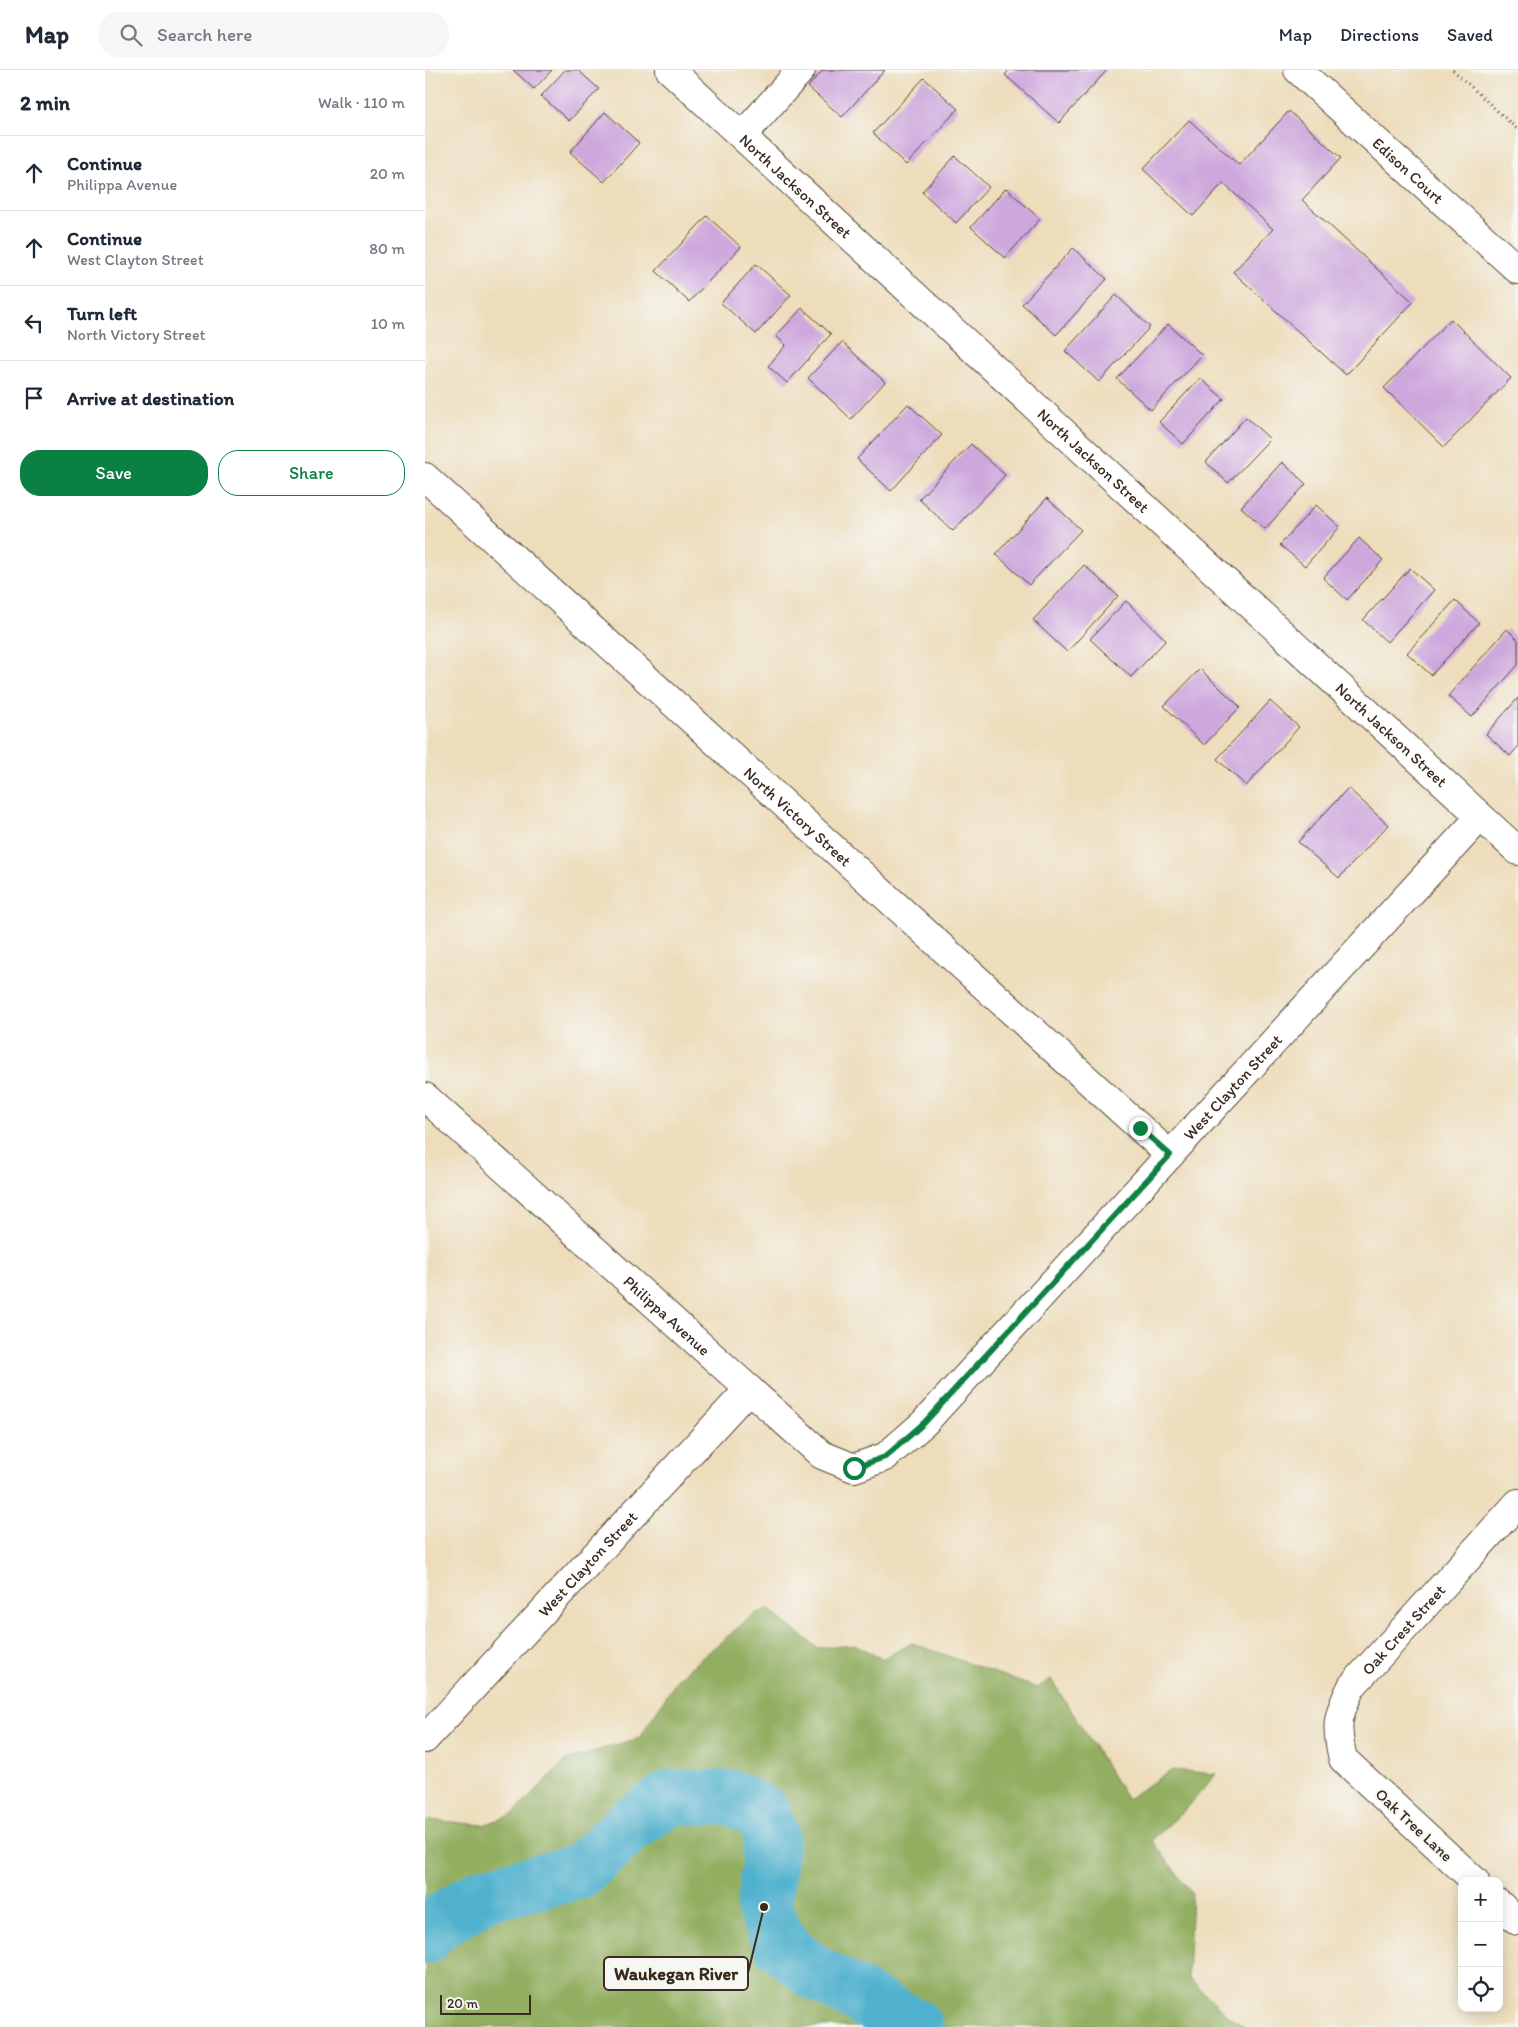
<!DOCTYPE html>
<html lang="en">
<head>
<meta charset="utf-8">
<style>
  body { margin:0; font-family:Itim,sans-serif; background:#f6f6f7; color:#1f2937 }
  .controls { position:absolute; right:15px; bottom:15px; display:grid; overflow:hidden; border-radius:10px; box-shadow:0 2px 12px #0003 }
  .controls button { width:45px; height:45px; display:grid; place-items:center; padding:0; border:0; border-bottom:1px solid #e0e1e3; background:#fff; color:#1f2937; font:25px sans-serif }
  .scale { position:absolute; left:15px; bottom:12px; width:91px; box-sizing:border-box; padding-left:5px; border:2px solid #3b2a1e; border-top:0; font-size:14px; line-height:18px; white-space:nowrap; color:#3b2a1e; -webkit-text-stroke:4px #f6f6f2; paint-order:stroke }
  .stop { position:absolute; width:15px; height:15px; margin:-11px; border:4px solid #0b8043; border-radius:50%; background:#fff }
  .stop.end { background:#0b8043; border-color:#fff; box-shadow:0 1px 5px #0008 }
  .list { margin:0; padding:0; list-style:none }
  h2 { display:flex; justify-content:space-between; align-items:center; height:65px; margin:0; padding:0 20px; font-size:21px }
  h2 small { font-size:16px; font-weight:400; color:#747a83 }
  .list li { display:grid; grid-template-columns:32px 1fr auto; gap:15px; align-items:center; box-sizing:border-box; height:75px; padding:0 20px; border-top:1px solid #e0e1e3 }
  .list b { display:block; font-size:19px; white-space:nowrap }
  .list p { margin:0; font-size:16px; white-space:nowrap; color:#747a83 }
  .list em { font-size:16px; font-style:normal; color:#747a83 }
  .actions { display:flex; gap:10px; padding:15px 20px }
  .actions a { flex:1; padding:11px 0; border:1px solid #0b8043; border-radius:20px; text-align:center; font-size:18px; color:#0b8043 }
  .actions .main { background:#0b8043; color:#fff }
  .icon { flex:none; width:28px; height:28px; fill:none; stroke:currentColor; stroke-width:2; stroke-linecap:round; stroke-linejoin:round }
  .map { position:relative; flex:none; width:1093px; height:1957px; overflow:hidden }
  header { display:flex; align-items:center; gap:30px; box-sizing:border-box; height:70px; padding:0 25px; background:#fff; border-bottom:1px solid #e0e1e3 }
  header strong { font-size:24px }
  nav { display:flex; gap:28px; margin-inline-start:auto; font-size:18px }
  .search { width:350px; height:45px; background:#f6f6f7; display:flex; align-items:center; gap:12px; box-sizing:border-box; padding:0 18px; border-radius:20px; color:#747a83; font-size:19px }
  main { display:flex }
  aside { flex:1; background:#fff }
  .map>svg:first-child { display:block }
  .forest { fill:#92ae60; stroke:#666c3f }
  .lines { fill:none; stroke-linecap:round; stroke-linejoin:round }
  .river { stroke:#4fb1ce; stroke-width:55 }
  .building { fill:#cea7dd }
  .minor-casing { stroke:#564536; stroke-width:30 }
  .path { stroke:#564536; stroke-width:3; stroke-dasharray:1 4; stroke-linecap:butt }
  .minor { stroke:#fff; stroke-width:28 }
  .route { stroke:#0b8043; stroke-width:6 }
  .labels { text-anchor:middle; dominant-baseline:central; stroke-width:4; stroke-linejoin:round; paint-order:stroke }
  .street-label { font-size:16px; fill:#3b2a1e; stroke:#f6f6f2 }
  .leader { fill:none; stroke:#3b2a1e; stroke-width:2 }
  .callout-dot { fill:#3b2a1e; stroke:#f6f6f2; stroke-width:2 }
  .callout { fill:#f6f6f2; stroke:#3b2a1e; stroke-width:2 }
  .callout-label { font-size:18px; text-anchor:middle; font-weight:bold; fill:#3b2a1e }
</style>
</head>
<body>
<header>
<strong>Map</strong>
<div class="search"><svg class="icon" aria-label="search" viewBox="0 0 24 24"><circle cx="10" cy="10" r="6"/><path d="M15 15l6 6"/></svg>Search here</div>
<nav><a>Map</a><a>Directions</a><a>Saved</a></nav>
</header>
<main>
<aside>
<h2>2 min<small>Walk · 110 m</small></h2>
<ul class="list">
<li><svg class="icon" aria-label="ahead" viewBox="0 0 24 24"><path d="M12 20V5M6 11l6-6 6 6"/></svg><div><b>Continue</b><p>Philippa Avenue</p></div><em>20 m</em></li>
<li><svg class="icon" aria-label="ahead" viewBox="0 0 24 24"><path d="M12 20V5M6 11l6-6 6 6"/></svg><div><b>Continue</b><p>West Clayton Street</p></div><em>80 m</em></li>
<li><svg class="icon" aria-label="left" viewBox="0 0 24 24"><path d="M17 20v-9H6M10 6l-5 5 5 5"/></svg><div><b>Turn left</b><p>North Victory Street</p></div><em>10 m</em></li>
<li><svg class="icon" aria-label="arrive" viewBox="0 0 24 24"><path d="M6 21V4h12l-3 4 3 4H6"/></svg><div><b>Arrive at destination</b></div></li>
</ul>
<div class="actions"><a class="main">Save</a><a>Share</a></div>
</aside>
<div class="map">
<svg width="1093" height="1957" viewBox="0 0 1093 1957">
  <rect width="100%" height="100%" fill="#f6f6f2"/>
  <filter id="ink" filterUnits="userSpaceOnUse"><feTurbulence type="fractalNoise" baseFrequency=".02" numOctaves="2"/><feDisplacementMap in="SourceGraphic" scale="10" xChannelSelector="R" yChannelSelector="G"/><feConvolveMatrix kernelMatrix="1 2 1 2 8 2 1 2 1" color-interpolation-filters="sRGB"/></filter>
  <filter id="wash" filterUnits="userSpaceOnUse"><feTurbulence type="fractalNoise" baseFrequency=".0096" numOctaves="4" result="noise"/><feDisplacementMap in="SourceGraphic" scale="20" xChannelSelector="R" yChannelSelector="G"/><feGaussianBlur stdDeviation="1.12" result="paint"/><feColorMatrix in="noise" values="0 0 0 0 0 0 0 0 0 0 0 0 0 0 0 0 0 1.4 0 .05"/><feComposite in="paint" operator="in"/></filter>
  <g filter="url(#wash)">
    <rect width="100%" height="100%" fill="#edddbb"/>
    <!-- forest -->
    <path class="forest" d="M343 1539 393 1578 431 1575 457 1589 487 1573 612 1618 626 1609 702 1729 747 1700 791 1704 763 1737 727 1770 767 1824 763 1908 807 1949 820 1957H0V1753L5 1750 58 1755 87 1745 141 1690 214 1668 254 1607 329 1544Z"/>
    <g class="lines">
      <!-- river -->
      <path class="river" d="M0 1867 11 1854 58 1825 154 1802 208 1753 246 1727 308 1728 338 1743 347 1767 339 1837 355 1874 386 1900 491 1957"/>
    </g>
    <g id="blocks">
      <!-- building -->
      <path class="building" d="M88 0H127L109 19Z
        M140 0H153L174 19 144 51 116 26Z
        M398 0H460L417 47 383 17Z
        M584 0H682L634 53 580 5Z
        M499 8 533 39 481 95 448 63Z
        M864 41 916 88 877 130 988 232 921 305 808 202 848 159 798 113 768 146 718 99 764 50 814 95Z
        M180 42 214 73 179 112 145 82Z
        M530 86 564 117 531 153 497 122Z
        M581 118 615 149 580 188 546 157Z
        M282 146 316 177 264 232 231 201Z
        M648 178 682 209 631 265 597 234Z
        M331 194 366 225 331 264 296 233Z
        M691 225 725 257 674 312 640 281Z
        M377 238 406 264 362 313 343 296 361 275 351 266Z
        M1026 249 1086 308 1019 377 959 318Z
        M743 254 777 285 726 340 692 309Z
        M417 272 460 312 426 349 383 308Z
        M775 308 799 329 758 374 734 352Z
        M483 334 517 365 466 421 432 389Z
        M821 347 845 369 803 413 781 392Z
        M546 374 580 405 528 461 494 429Z
        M857 392 881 414 840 459 816 437Z
        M622 428 656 460 604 515 571 484Z
        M891 435 915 457 880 496 855 475Z
        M934 468 958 490 922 530 898 508Z
        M659 495 693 526 642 582 608 550Z
        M985 498 1009 520 962 572 938 550Z
        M1030 530 1054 553 1006 605 982 583Z
        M701 531 741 570 706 607 665 569Z
        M1082 559 1093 570V595L1047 647 1023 626Z
        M775 599 815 637 779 675 739 636Z
        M1093 628V677L1085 686 1061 664Z
        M845 631 874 657 821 716 792 689Z
        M923 718 963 755 914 808 873 772Z"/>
    </g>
  </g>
  <g filter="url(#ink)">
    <use href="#blocks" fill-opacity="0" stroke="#564536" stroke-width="1"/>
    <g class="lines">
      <defs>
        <g id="minor">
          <path id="s1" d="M245 0 1093 781"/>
          <path id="s2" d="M873 0 1093 200"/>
          <path d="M317 66 376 0"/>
          <path id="s3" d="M0 407 745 1085"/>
          <path id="s4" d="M0 1027 397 1385 429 1398 460 1387 499 1353 1055 747"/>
          <path id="s5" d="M0 1669 324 1319"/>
          <path id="s6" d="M1050 1811 918 1689C910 1655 912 1646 927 1616L1093 1433"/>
          <path d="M1074 1834 1093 1851"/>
        </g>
      </defs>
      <!-- minor casing -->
      <use href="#minor" class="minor-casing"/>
      <!-- path -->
      <path class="path" d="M1028 0 1093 60"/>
      <!-- minor -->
      <use href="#minor" class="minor"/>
    </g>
  </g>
  <g class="lines" filter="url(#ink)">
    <!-- route -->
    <path class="route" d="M429 1398 460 1387 499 1353 745 1085 715 1058"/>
  </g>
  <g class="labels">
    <!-- street labels -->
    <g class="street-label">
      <text stroke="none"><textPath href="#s2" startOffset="149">Edison Court</textPath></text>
      <text stroke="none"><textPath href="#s1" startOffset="171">North Jackson Street</textPath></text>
      <text stroke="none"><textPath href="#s1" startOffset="576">North Jackson Street</textPath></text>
      <text stroke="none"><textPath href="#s1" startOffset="981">North Jackson Street</textPath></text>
      <text stroke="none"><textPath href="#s3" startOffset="504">North Victory Street</textPath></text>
      <text stroke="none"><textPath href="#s4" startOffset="1110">West Clayton Street</textPath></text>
      <text stroke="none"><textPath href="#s4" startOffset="326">Philippa Avenue</textPath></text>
      <text stroke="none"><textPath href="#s5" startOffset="239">West Clayton Street</textPath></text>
      <text stroke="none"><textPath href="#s6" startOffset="332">Oak Crest Street</textPath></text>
      <text transform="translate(989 1755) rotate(43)">Oak Tree Lane</text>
    </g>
  </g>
  <!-- callouts -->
  <path class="leader" d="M339 1837L323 1903"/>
  <circle class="callout-dot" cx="339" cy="1837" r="5"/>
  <rect class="callout" x="179" y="1887" width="144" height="33" rx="5"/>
  <g class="callout-label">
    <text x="251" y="1910">Waukegan River</text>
  </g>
</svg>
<div class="controls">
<button>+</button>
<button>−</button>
<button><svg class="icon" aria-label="locate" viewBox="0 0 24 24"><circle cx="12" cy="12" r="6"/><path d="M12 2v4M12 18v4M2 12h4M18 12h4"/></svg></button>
</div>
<div class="scale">20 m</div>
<div class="stop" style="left:429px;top:1398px"></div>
<div class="stop end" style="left:715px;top:1058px"></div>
</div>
</main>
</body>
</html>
